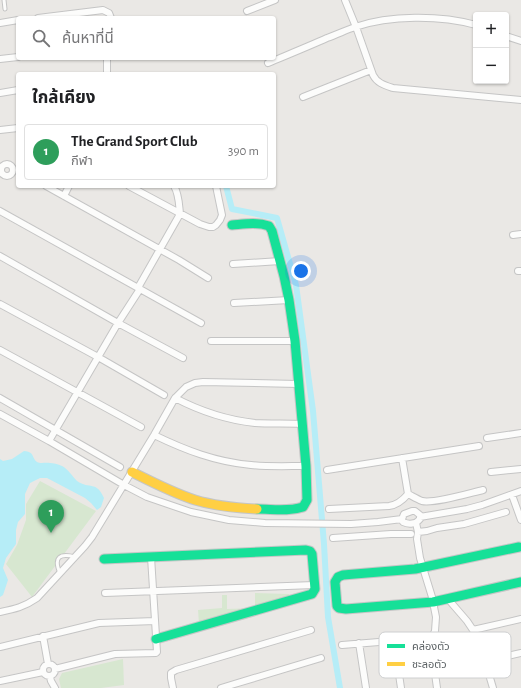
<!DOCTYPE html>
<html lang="th">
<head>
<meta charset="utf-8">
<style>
  body { margin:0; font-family:"Alegreya Sans","Noto Sans Thai",sans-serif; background:#f2f2f2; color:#202124 }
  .controls { position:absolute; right:12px; top:12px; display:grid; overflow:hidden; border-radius:4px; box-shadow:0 1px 3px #0004 }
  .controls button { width:36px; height:36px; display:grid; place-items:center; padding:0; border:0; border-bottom:1px solid #e0e0e0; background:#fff; color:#202124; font:20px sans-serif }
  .you { position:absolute; left:301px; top:271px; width:14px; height:14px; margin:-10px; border:3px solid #fff; border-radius:50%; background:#1a73e8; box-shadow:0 0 0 6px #1a73e833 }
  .badge { display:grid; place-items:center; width:26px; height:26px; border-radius:50%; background:#8c9090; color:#fff; font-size:13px; font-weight:700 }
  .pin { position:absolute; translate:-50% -33px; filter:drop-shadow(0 1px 2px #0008) }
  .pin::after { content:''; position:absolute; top:21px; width:14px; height:12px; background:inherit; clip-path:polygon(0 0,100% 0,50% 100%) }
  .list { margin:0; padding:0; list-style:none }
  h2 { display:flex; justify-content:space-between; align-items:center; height:52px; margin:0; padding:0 16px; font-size:17px }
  h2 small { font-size:13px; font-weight:400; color:#757577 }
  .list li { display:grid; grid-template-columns:26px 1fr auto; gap:12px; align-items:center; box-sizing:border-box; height:56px; margin:0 8px 8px; padding:0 8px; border:1px solid #e0e0e0; border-radius:4px }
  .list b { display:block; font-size:15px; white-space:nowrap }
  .list p { margin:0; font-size:13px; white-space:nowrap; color:#757577 }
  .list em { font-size:13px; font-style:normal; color:#757577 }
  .icon { flex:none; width:22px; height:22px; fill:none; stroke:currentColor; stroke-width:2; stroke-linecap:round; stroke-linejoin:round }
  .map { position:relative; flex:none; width:521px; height:688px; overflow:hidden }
  .search { position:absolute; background:#fff; box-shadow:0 1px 3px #0004; left:16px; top:16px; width:260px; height:44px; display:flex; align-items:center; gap:10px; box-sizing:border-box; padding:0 14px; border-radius:4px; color:#757577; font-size:15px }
  .panel { position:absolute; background:#fff; box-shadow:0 1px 3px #0004; left:16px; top:72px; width:260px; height:116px; border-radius:4px }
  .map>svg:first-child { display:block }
  .green { fill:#d7e7d0 }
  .water { fill:#b6edf7 }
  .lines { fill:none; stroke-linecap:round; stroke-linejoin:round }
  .canal { stroke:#b6edf7; stroke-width:6 }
  .lane-casing { stroke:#c5c5c5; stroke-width:5 }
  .street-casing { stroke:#c5c5c5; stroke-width:8 }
  .fast-casing { stroke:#c5c6c6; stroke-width:11 }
  .slow-casing { stroke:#c5c6c6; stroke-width:11 }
  .lane { stroke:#fcfcfb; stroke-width:3 }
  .street { stroke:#fcfcfb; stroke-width:6 }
  .fast { stroke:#16e098; stroke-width:9 }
  .slow { stroke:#ffcf43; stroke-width:9 }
  .key { fill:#fff; stroke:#cecfd0; stroke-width:1 }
  .key-label { font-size:11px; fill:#5a6063 }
</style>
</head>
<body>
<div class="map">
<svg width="521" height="688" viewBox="0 0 521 688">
  <rect width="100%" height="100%" fill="#eae8e5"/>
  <!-- green -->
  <path class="green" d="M40 481 96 511 32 597 6 564 17 545 26 520V504Z
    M255 593 289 594V598L199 624 198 610 222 608V595H227V609L255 608Z
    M123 659 124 685 101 688H61L59 679 62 673Z"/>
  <!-- water -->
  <path class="water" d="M24 451C35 452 31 457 37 462 41 464 46 462 50 463 53 463 58 464 62 466 68 469 72 476 77 481 90 490 96 480 104 498L101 507 97 510 91 503 85 498 47 478H40L30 483 25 494V514L18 522 16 530V544L6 558 3 568 8 580 3 595 0 597V459L3 461 12 459Z"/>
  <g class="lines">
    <!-- canal -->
    <path class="canal" d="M226 186 232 209 277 218 296 285 313 411 324 544 328 617 340 688"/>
    <defs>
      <path id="lane" d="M4 0 5 9
        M60 573C53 557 60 553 75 557"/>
      <path id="street" d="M345 0 356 27 373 75C377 83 384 85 393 88L521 100
        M247 11 275 0
        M38 18 103 10 109 13 111 18
        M0 23 18 20
        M506 36 521 41
        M0 59 18 57
        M268 63C287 55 307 47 327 38 336 35 346 30 355 27 390 15 440 15 476 25
        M107 74V58
        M0 93 18 90
        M303 97 371 70
        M0 130 18 128
        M1 170a6 6 0 1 1 12 0a6 6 0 1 1-12 0Z
        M46 186 179 260 208 278
        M129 186 200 224 209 227H213L216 225 220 220 222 215 216 186
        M64 196 69 186
        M0 211 201 323
        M513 235 521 234
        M0 256 118 323 183 358
        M233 264 280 261
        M518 271H521
        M234 303 289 300
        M0 304 98 357 164 395
        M211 341H295
        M0 350 141 427
        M0 398 120 467
        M175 398C200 411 227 420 255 423 271 424 287 423 303 424
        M0 414 49 441 124 485 147 497 191 512 229 520 265 523 351 524 378 522 402 519
        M154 435C185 450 216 462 251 465 269 467 288 466 306 466
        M487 438 521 433
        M49 441 118 323 140 289 139 286 180 214C179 204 179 194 174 186
        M327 470 479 446
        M491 472 521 469
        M408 494C412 496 417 499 422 501 434 504 470 493 483 490
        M512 495 521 520
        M329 509 389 506C397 505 403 500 408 494L402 458
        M412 511H415L420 515V519C416 524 409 525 403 522L402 519 404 514Z
        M420 517 467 509 482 505 521 491
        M418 532 427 531 437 528 464 524 506 512
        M333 538 391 534H411
        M105 593 314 585
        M448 599 467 621 473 630 485 661 493 688
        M0 612C15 609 24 607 37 598L85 546 92 537 154 435 175 398 186 387 195 383 203 382 298 384
        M473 630 521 619
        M43 636 48 664
        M430 638 437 688
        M394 640 401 688
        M359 643 366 688
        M342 645 428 638H430L433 635 435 631 436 617 432 597 420 558 417 539 418 532 416 523
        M0 647 99 623 155 621
        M485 661 521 653
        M43 670a6 6 0 1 1 12 0a6 6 0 1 1-12 0Z
        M55 669 115 654 156 653 157 652 151 557
        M50 677 51 681 55 688
        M0 681 43 672
        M173 688 171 678V673L176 670 311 630
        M221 688 321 658"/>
      <path id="fast" d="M232 225C245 224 257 222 269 226L272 231 284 276 289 300 295 341 306 466 307 500 303 507C288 512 273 509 257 509
        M519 547 415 569 343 575 338 577 335 582 337 606 339 608 346 609 433 602 521 582
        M104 559 306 550 310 551 312 554 315 589 312 594 156 639"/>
      <path id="slow" d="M132 472C152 482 173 493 195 500 215 506 236 508 257 509"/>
    </defs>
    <!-- lane casing -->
    <use href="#lane" class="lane-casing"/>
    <!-- street casing -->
    <use href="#street" class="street-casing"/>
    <!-- fast casing -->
    <use href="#fast" class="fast-casing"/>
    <!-- slow casing -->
    <use href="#slow" class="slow-casing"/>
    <!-- lane -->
    <use href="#lane" class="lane"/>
    <!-- street -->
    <use href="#street" class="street"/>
    <!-- fast -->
    <use href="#fast" class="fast"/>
    <!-- slow -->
    <use href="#slow" class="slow"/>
  </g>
  <!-- legend -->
  <rect x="379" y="632" width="132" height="46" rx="6" class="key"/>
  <rect x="387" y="644" width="18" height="4" fill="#16e098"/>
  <rect x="387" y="662" width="18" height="4" fill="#ffcf43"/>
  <g class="key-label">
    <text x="412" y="650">คล่องตัว</text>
    <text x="412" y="668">ชะลอตัว</text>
  </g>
</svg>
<div class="controls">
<button>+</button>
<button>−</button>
</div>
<div class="you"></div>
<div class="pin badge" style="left:51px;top:533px;background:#2e9e5b">1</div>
<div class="search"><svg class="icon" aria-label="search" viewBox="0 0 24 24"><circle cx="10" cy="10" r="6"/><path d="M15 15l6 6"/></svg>ค้นหาที่นี่</div>
<section class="panel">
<h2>ใกล้เคียง<small></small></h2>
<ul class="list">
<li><span class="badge" style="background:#2e9e5b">1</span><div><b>The Grand Sport Club</b><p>กีฬา</p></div><em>390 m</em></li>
</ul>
</section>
</div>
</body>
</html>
